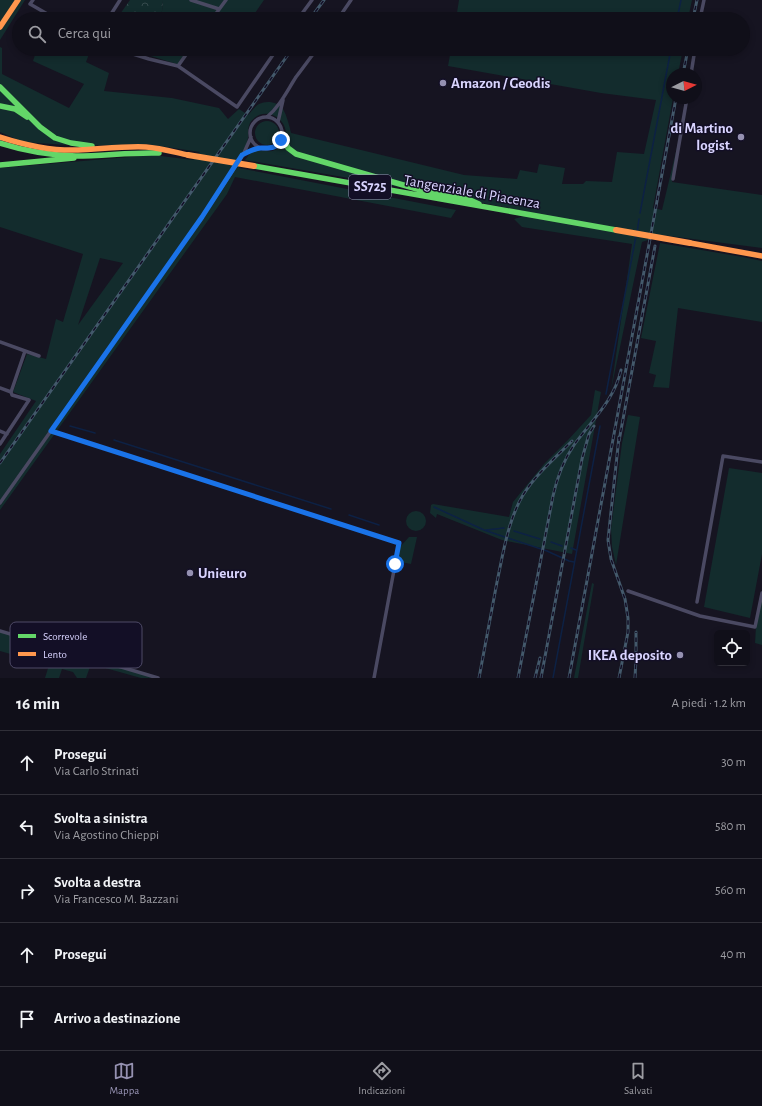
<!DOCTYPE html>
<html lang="it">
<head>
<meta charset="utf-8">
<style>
  body { margin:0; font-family:"Alegreya Sans",sans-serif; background:#191822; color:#f1f3f6 }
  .controls { position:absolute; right:12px; bottom:12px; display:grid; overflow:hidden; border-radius:6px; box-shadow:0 2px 6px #0003 }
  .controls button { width:36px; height:36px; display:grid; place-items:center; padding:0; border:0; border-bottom:1px solid #302f38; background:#100f19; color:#f1f3f6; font:20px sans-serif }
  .compass { position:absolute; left:666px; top:68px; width:36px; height:36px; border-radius:50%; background:#100f19; box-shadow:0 2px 6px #0003; rotate:84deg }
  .stop { position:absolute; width:12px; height:12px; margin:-9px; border:3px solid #1a73e8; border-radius:50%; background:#fff }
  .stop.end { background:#1a73e8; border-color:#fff; box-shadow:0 1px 4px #0008 }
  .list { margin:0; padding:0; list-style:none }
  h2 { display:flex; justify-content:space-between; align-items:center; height:52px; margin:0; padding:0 16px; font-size:17px }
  h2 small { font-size:13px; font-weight:400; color:#9c9ca2 }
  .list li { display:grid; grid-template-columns:26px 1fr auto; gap:12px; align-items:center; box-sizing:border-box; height:64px; padding:0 16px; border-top:1px solid #302f38 }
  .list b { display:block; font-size:15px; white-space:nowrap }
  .list p { margin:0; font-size:13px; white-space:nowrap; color:#9c9ca2 }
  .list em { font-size:13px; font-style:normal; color:#9c9ca2 }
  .icon { flex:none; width:22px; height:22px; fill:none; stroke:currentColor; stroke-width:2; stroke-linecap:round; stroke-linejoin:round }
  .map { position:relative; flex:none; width:762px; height:678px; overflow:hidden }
  .search { position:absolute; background:#100f19; box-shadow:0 2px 6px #0003; left:12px; right:12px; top:12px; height:44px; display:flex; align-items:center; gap:10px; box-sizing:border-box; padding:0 14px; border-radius:22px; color:#9c9ca2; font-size:15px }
  .sheet { height:372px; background:#100f19 }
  nav { display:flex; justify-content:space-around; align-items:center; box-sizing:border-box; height:56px; border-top:1px solid #302f38; background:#100f19; font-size:11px; color:#9c9ca2 }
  nav a { display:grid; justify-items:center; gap:2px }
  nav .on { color:#9591b1 }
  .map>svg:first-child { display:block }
  .grass { fill:#132c2d; fill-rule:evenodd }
  .park { fill:url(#park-crowns) }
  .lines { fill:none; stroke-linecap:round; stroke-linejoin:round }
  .stream { stroke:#0d2144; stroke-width:1.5 }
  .street { stroke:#4a4962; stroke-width:3.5 }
  .fast { stroke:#63d668; stroke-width:5.5 }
  .slow { stroke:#ff974d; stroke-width:5.5 }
  .rail-casing { stroke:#43596b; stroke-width:3 }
  .rail { stroke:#130f26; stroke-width:1.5; stroke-dasharray:4.5; stroke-linecap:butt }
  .slow-bridge { stroke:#ff974d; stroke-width:6 }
  .route { stroke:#1a73e8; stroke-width:5 }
  .poi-dot { fill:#9591b1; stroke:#130f26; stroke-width:1.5 }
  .labels { text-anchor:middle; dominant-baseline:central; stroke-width:3; stroke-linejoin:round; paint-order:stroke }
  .shield { fill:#130f26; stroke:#9e99be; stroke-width:1 }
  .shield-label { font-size:14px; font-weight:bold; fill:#d9d4ff }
  .poi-label { font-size:15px; font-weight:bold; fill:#d9d4ff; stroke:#130f26; text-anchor:start }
  .street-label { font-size:15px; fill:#d9d4ff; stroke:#130f26 }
  .key { fill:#130f26; stroke:#4e4a67; stroke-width:1 }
  .key-label { font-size:11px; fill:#d9d4ff }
</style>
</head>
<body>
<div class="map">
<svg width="762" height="678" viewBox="0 0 762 678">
  <defs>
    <pattern id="park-crowns" width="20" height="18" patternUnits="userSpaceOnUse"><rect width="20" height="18" fill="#132c2d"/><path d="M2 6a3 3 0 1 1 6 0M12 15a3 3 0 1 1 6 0" fill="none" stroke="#354a4c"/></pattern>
  </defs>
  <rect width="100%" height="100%" fill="#161421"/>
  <!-- grass -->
  <path class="grass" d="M0 0H25L0 40Z
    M163 0H264L251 19H158L162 11Z
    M459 0H692L688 19H456Z
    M0 47 2 48V74L69 108 84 84 33 61 37 49H91L86 62 109 73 104 91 172 98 219 108 228 119 239 109 248 115C251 112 255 106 259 104 267 100 278 102 283 109 287 116 289 125 291 133L464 175 517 179 520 170 537 173 539 164 565 168 562 184H583L586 181 612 182 617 152 644 154 656 100 601 93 448 66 451 49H683L678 74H672V98H673L653 208 662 210 679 139 672 182 762 195V248L662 235 642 242 611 390 632 244 522 227 514 219 534 213 394 186 245 160C247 158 248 155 251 153 261 146 272 158 282 144 297 123 264 101 250 123 247 129 249 133 248 138 246 148 242 158 239 168L456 210 451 218 235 177 227 194 0 510V454L36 401 13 392 27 354 46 359 56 319 63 322 83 254 0 227V168L153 155 193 160 200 152 146 144 82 146 23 142 0 132ZM100 258 123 263 78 325Z
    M145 49H191L180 65 144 54Z
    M255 133a12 12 0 1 1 24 0a12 12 0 1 1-24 0Z
    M660 243 743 257 762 261V322L678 308 669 388 653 387 656 375 649 373 656 341 641 338Z
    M595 390 601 392 572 554 502 540 437 514 436 518 430 513 431 505 433 504 509 517 513 502 544 464 568 440 591 415Z
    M628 415 640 417 616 565 612 547 611 529 622 443Z
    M729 468 762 473V554L750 618 704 607Z
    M406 521a10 10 0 1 1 20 0a10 10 0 1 1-20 0Z
    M409 537H417L411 564 396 561 400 547Z
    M592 583 594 584 578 678H574Z
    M762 593V645L755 643 756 627Z
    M0 631 160 678H141L91 664 86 678H77L73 672 62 669 59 678H45L49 665 0 651Z"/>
  <!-- park -->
  <path class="park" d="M130 0H163L162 11 158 19H124L118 17Z"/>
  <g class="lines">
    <!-- stream -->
    <path class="stream" d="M677 19 681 0
      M640 213 671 49
      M637 233 639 219
      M606 394 636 236
      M70 426 95 433
      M114 440 331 509
      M434 507 484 530 547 551 569 561 574 562
      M349 515 379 525
      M486 530 504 528
      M514 531 540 539
      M551 542 562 546
      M571 548 576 550
      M553 678 600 426"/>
    <!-- street -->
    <path class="street" d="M33 0 30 4 56 19
      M191 0 219 9
      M108 19 120 0
      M212 19 226 0
      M298 19 312 0
      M338 19 351 0
      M700 19 704 0
      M117 49 149 59 178 66 237 107 277 49
      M178 66 190 49
      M691 74 695 49
      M267 117C280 106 287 91 296 77 303 68 310 58 317 49
      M250 133a16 16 0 1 1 32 0a16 16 0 1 1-32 0Z
      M278 122 283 100
      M243 154 250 151 260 148
      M673 179 687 98
      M0 342 39 356
      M0 388 11 392
      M0 431 7 434
      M51 431 399 543 374 678
      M0 444 29 400 12 395 11 392 25 351
      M0 503 202 217 243 155 251 137
      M628 591 700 616 755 627 762 593
      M697 602 723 456 762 462
      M0 631 158 678"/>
    <!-- fast -->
    <path class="fast" d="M0 87 40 127 55 138 71 143 92 146
      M0 106 15 109 27 117
      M282 136 288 148 296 154 424 191 470 200 479 204
      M0 143C25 151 50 155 76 156 104 156 131 152 159 153
      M0 165 74 158
      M254 166 616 230"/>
    <!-- slow -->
    <path class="slow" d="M0 27 18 0
      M0 137C25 145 52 151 78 150 101 149 123 146 146 147 160 148 174 152 188 155
      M690 243 762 256"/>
    <defs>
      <path id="rail" d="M310 19 324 0
        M693 19 697 0
        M683 74 688 49
        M619 441 655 246
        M0 463 292 49
        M479 678C485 646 491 614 497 582 503 554 508 520 523 495 536 474 555 458 572 441
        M518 678 553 496C557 478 563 461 574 445 591 421 614 401 621 370
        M535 678 540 658
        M541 678 582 459 589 434 594 426
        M569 678 676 98
        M619 678 628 632V618L625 599 611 559 608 540 619 437
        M635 678 636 658V632"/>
    </defs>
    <!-- rail casing -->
    <use href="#rail" class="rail-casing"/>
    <!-- rail -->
    <use href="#rail" class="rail"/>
    <!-- slow-bridge -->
    <path class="slow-bridge" d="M188 155 254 166
      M616 230 690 243"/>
  </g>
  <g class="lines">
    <!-- route -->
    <path class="route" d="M281 140C275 149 271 148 261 148 255 148 248 152 242 155L202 217 51 431 399 543 395 564"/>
  </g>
  <!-- markers -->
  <g class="poi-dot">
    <circle cx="443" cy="83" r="4"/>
    <circle cx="741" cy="137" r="4"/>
    <circle cx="190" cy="573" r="4"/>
    <circle cx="680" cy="655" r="4"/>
  </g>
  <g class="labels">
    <!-- shield labels -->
    <rect class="shield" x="349" y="175" width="42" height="24" rx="3"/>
    <g class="shield-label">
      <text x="370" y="187">SS725</text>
    </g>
    <!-- poi labels -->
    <g class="poi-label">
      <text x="451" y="83">Amazon / Geodis</text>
      <text x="733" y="128" text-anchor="end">di Martino<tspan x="733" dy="17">logist.</tspan></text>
      <text x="198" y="573">Unieuro</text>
      <text x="672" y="655" text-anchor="end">IKEA deposito</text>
    </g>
    <!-- street labels -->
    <g class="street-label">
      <text transform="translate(472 192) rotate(10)">Tangenziale di Piacenza</text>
    </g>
  </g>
  <!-- legend -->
  <rect x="10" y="622" width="132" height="46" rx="6" class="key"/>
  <rect x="18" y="634" width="18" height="4" fill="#63d668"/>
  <rect x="18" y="652" width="18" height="4" fill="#ff974d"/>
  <g class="key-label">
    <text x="43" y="640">Scorrevole</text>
    <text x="43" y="658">Lento</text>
  </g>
</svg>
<div class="controls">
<button><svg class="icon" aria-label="locate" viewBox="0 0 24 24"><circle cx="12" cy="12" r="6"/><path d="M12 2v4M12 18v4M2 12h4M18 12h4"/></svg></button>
</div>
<svg class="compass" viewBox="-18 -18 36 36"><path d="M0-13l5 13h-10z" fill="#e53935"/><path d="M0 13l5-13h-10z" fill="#9c9ca2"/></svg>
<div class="stop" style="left:395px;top:564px"></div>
<div class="stop end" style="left:281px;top:140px"></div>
<div class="search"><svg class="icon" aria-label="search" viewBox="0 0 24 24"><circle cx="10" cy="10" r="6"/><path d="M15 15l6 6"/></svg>Cerca qui</div>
</div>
<section class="sheet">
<h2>16 min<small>A piedi · 1.2 km</small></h2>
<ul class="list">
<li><svg class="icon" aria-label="ahead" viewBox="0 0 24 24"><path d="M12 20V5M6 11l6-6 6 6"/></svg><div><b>Prosegui</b><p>Via Carlo Strinati</p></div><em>30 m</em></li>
<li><svg class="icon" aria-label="left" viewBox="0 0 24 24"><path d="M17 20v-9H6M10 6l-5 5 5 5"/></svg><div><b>Svolta a sinistra</b><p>Via Agostino Chieppi</p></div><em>580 m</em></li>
<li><svg class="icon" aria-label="right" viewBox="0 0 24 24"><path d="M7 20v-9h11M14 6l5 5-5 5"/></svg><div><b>Svolta a destra</b><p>Via Francesco M. Bazzani</p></div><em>560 m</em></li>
<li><svg class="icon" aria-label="ahead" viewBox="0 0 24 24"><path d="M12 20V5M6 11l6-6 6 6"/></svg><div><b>Prosegui</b></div><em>40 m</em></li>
<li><svg class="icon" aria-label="arrive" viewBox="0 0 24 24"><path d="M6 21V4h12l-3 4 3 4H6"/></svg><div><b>Arrivo a destinazione</b></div></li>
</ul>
</section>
<nav>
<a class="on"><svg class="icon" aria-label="map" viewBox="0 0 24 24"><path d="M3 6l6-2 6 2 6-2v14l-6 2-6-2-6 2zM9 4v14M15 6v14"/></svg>Mappa</a>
<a><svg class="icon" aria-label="directions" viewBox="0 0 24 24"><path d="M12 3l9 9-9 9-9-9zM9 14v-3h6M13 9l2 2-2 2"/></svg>Indicazioni</a>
<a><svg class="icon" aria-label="saved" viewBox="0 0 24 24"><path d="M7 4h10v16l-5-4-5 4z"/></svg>Salvati</a>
</nav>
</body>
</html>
